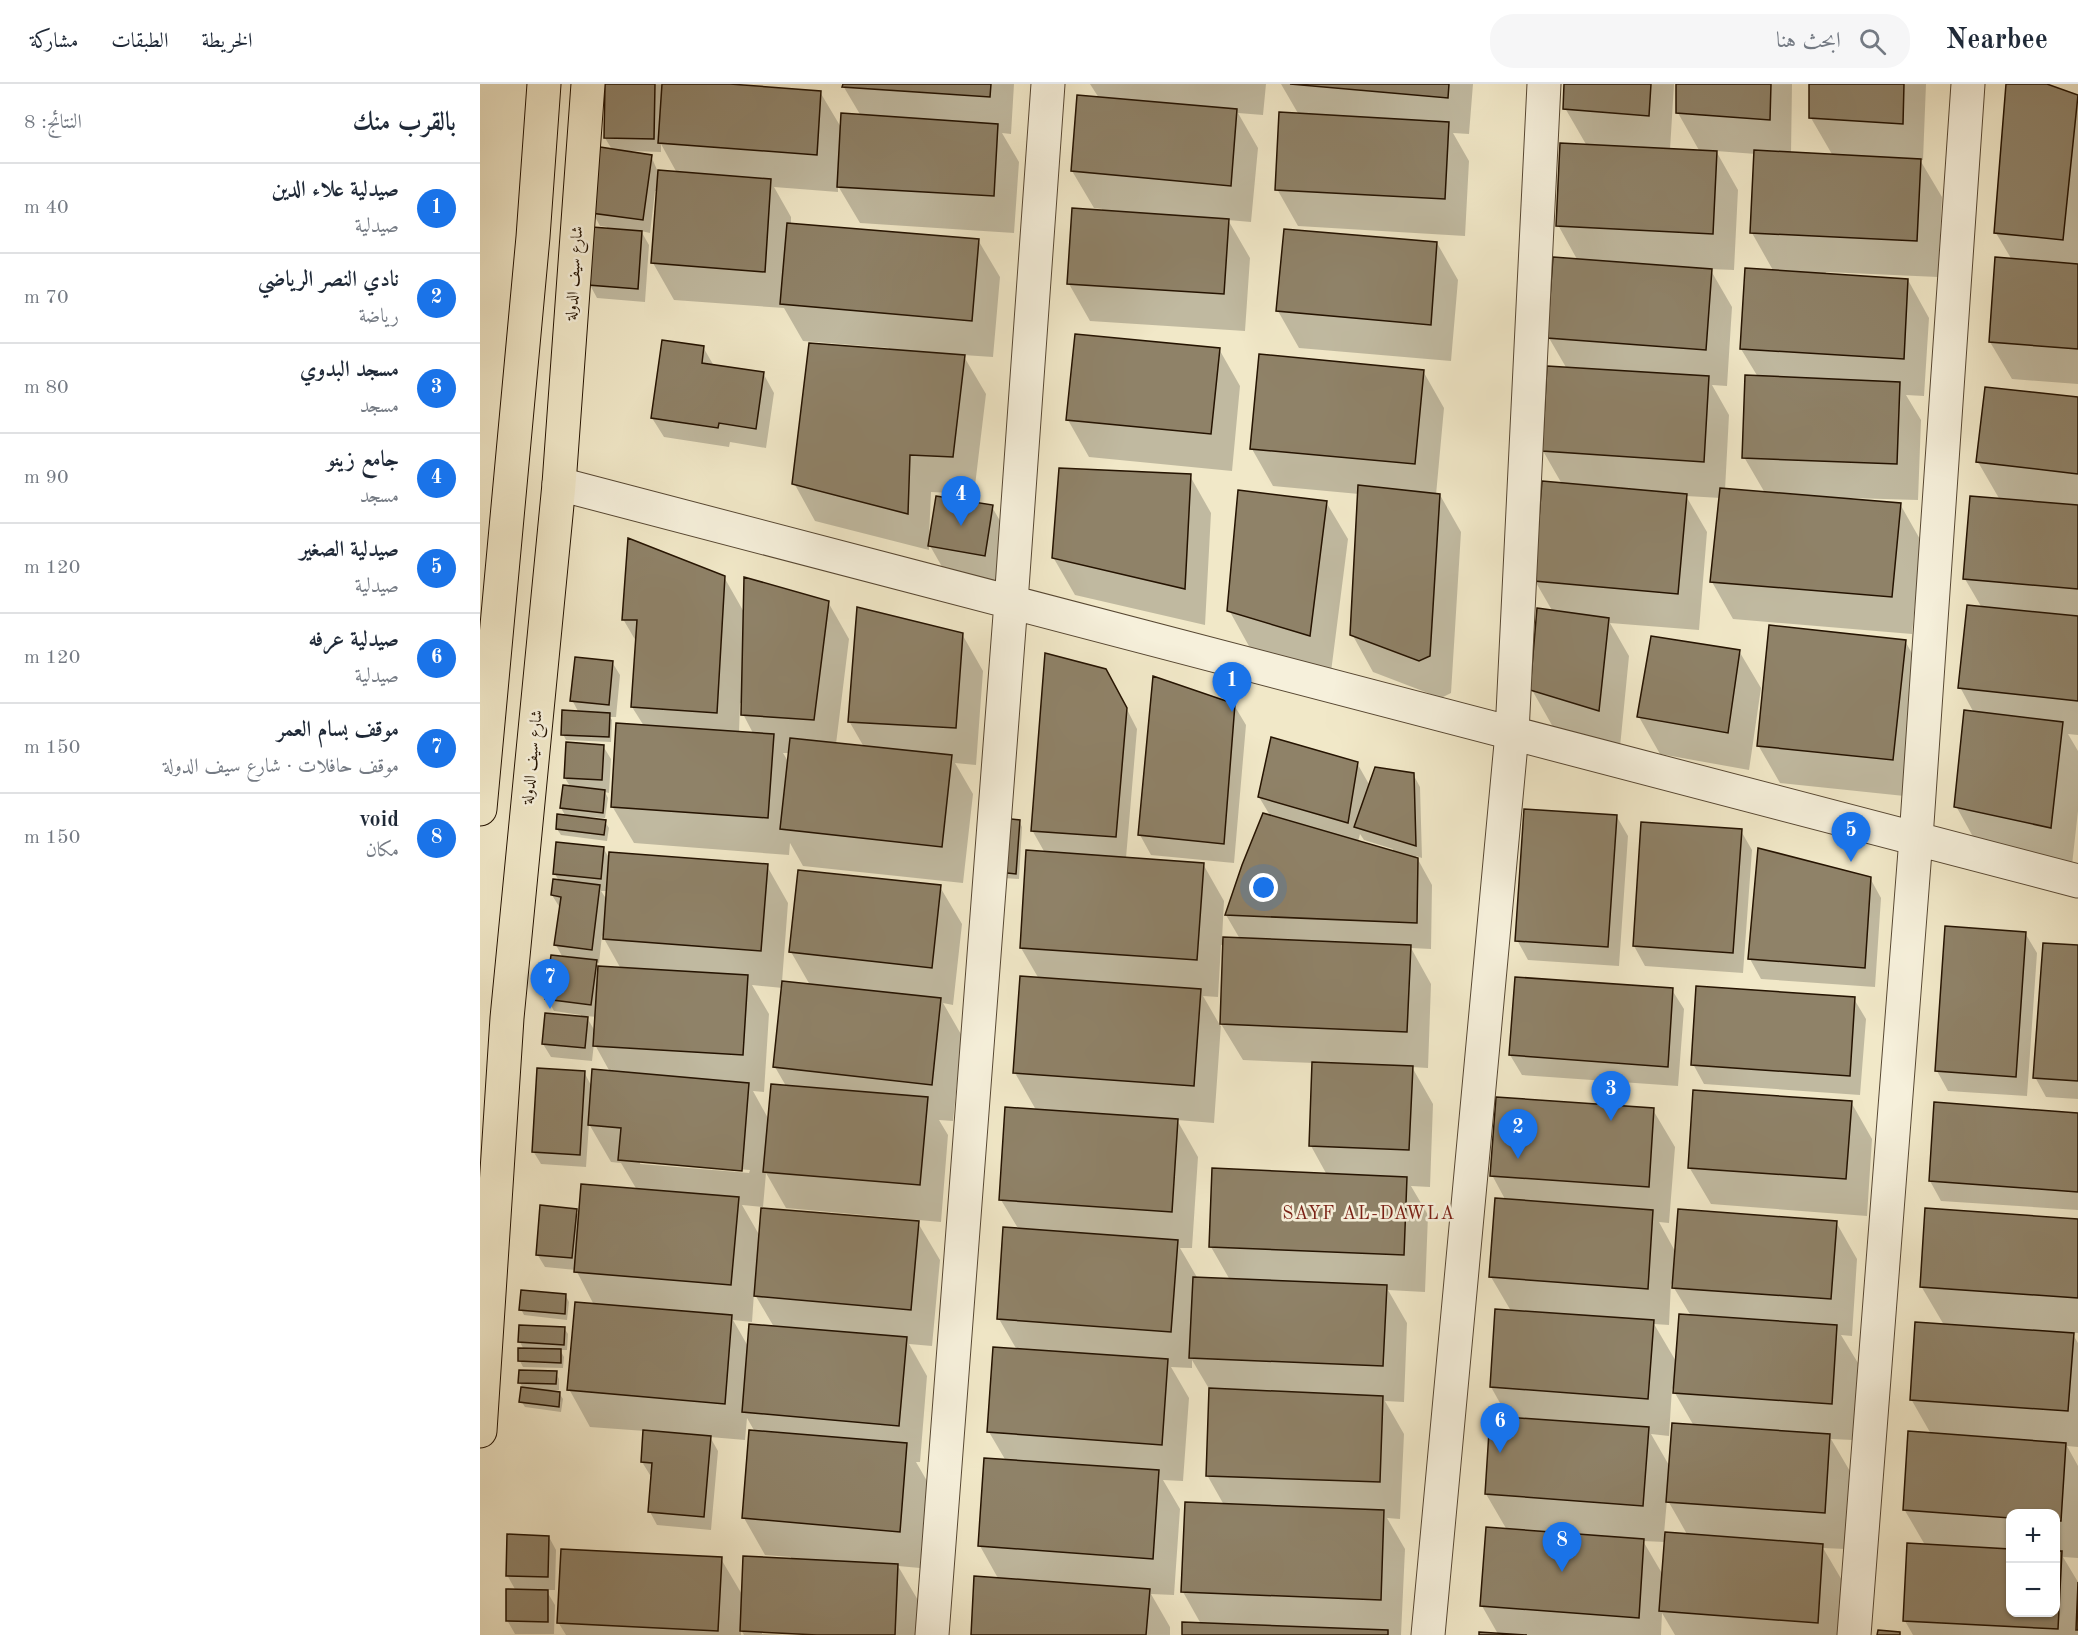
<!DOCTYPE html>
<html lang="ar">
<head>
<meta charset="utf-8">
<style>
  body { margin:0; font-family:"Old Standard TT",Amiri,serif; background:#f6f6f7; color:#1f2937; direction:rtl }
  .controls { position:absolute; right:18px; bottom:18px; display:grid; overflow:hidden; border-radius:12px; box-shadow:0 2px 4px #0004 }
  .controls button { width:54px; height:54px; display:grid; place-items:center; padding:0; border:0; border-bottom:2px solid #e0e1e3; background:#fff; color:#1f2937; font:30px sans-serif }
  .you { position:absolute; left:784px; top:804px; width:21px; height:21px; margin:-15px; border:4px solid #fff; border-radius:50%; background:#1a73e8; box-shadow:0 0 0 9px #1a73e833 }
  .badge { display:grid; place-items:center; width:39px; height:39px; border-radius:50%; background:#1a73e8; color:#fff; font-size:20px; font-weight:700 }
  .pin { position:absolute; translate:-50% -50px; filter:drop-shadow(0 2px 3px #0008) }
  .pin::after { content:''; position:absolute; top:32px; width:21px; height:18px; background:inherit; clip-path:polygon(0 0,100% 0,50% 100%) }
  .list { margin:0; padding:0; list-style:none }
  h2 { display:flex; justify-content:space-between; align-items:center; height:78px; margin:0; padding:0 24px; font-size:26px }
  h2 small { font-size:20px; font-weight:400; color:#747a83 }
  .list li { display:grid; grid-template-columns:39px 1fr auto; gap:18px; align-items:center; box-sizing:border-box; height:90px; padding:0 24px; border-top:2px solid #e0e1e3 }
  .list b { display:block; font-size:22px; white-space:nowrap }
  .list p { margin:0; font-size:20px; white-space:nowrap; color:#747a83 }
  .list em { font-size:20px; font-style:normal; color:#747a83 }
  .icon { flex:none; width:33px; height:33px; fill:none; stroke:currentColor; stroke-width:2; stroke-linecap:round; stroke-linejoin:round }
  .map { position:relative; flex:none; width:1598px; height:1551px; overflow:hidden; direction:ltr }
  header { display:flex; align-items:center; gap:36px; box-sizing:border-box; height:84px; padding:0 30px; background:#fff; border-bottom:2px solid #e0e1e3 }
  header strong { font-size:28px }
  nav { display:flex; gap:33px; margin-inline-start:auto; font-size:21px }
  .search { width:420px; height:54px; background:#f6f6f7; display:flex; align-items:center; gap:15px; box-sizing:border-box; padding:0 21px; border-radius:24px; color:#747a83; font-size:22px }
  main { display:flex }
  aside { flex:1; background:#fff }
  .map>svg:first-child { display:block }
  .shadow { fill:#0003; fill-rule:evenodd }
  .building { fill:#8f8268; stroke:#251301; stroke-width:1.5 }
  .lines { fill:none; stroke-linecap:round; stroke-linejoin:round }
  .minor-casing { stroke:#584833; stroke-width:35 }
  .major-casing { stroke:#251301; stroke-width:35 }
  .minor { stroke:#f6f0db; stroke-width:33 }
  .major { stroke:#f1e8c8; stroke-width:33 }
  .labels { text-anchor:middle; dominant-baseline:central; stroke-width:5; stroke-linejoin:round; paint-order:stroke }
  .street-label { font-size:16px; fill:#251301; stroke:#f6f0db }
  .neighbourhood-label { font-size:18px; letter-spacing:1.5px; fill:#7a1f14; stroke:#f6f0db }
</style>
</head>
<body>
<header>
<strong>Nearbee</strong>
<div class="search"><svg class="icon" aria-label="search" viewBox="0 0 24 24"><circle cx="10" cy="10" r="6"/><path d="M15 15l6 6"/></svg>ابحث هنا</div>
<nav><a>الخريطة</a><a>الطبقات</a><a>مشاركة</a></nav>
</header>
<main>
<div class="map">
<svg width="1598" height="1551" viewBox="0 0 1598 1551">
  <rect width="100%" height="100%" fill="#f1e8c8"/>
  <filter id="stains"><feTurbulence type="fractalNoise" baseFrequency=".00333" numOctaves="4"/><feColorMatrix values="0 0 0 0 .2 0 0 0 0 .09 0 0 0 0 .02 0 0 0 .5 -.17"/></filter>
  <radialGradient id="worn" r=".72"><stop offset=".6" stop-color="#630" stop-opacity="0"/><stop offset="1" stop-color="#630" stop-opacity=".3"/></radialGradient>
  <!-- shadow -->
  <path class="shadow" d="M126 0H231L340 8 362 45 381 32 362 0H534L531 50 522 49 539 78 534 149 380 139 358 102V108L294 103 311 133V140L498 156 520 193 513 273 483 271 506 310 494 410 451 408 449 454 512 423 527 449 519 497 465 488 449 460V466L335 437 314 399 409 264 323 257 304 224 194 216 173 179 178 107H175L170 149 161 147 169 161 165 218 117 214 110 201 127 143 120 142 113 129 133 67 125 54ZM181 60 197 89 178 88 171 72 150 69V67L181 68Z
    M610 0H786L783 31 758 29 778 64 771 138 748 136 770 174 765 247 610 237 589 200 622 128V125L614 124 592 87 619 14Z
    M801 0H993L989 50 973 49 989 77 985 152 818 142 797 105 819 31Z
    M1086 0H1194L1190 66 1220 68 1198 29V0H1312L1311 70 1353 72 1331 34 1330 0H1446L1443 76H1440L1462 113 1458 193 1346 188 1345 191 1428 196 1449 234 1444 312 1426 311 1441 336 1438 416 1369 414V416L1420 420 1441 457 1432 550 1253 535 1232 498 1241 414 1206 412 1227 448 1219 546 1130 539 1149 572 1140 663 1073 643 1052 606 1073 528 1055 497 1082 400 1063 367 1087 285 1069 254 1098 177 1078 141 1107 62 1085 24ZM1236 67 1276 70 1272 149 1294 188 1261 265 1278 293 1264 373 1285 409 1245 406 1249 331 1232 301 1247 302 1252 223 1230 185 1254 186 1258 106Z
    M1527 0H1562L1598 12V300L1532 295 1510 258 1516 175 1532 176 1516 149Z
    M957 159 978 196 971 277 819 264 798 227Z
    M223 263 234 282 283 289 294 309 286 364 250 358 249 363 184 353 172 334Z
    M739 265 760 302 752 387 609 373 588 336Z
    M943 287 964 324 956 411H960L981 448 971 609 961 614 893 588 872 550 879 410 793 402 772 365Z
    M1598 315V651L1588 650 1598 667V727L1592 781 1497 760 1476 722 1494 629 1480 603 1502 524 1485 495 1520 416 1498 378Z
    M710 392 731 429 725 541 595 511 573 473Z
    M846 418 868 455 851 588 770 564 749 526Z
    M244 493 265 530 348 518 369 555 356 660 384 663 369 637 482 550 503 587 496 681 475 679 493 710 483 799 323 782 310 759 309 771 154 759 132 722 164 642 152 623 157 559 143 535ZM260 619H263V630L274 651 259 649ZM303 669H310L309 679Z
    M1425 557 1446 594 1434 713 1300 699 1278 661Z
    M1259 567 1281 604 1269 686 1180 670 1159 633Z
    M132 578 140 591 136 633H130L132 636 131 658 86 656 83 650 99 629 92 616Z
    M637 606 657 645 646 774 723 780 744 817 742 855H760L746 831 791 733 779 713 877 679 890 702 933 690 940 703 942 774 936 772 952 801 951 865 931 864 951 900 948 984 932 983 953 1020 950 1103 931 1102 948 1131 945 1208 908 1206 927 1239 924 1318 905 1317 924 1350 920 1435 907 1434 925 1465 921 1551H703L721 1540 703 1508 744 1421 727 1391 731 1308 712 1276V1284L691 1283 709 1314 703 1397 683 1396 700 1425 694 1511 671 1510 690 1543V1551H492L519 1496 500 1462 526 1377 509 1348 537 1266 519 1235 539 1146 521 1116 556 1026 535 989 559 895 541 864 565 769 552 746ZM880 750 884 756 913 765 912 768 878 758ZM741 861H744L741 943 723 912 738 913ZM741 940 763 976 834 979 831 1062 847 1091 731 1163 750 1196 718 1195 700 1164H712L718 1073 697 1036 734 1039Z
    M754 621 766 641 754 779 671 771 660 751Z
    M123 662 131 675 129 709 125 708 128 714 125 734 109 733V735L125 738 129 744 127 757 81 751 77 745 86 733 81 724 91 704 85 694Z
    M1137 733 1148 752 1139 882 1048 876 1037 856Z
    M539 737 542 743 539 795 523 794Z
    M1261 747 1272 766 1263 889 1165 882 1154 862Z
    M123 764 130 775 287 782 308 819 302 898 330 901 311 868 460 803 482 840 473 921 463 919 482 952 473 1037 459 1036 468 1051 461 1138 306 1124 286 1089 283 1123 262 1121 281 1154 438 1139 460 1176 452 1262 429 1260 447 1292 440 1378H436L447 1397 440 1484 418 1482 439 1518 437 1551H367L282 1547V1550L307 1551H264L261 1546V1551H86L78 1538 241 1475 263 1512 311 1476V1473L285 1471 264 1434 275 1348 267 1334 265 1356 230 1353 238 1367 231 1446 177 1441 170 1428 173 1391H170L162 1378 165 1347 110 1343 89 1305 114 1221 96 1186 65 1183 57 1170 96 1127 100 1134 157 1106 141 1079 131 1078 109 1040 106 1083 61 1080 53 1067 104 988 112 1003 130 988 114 959 112 977 71 973 63 960 101 934V931L74 927 67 914 83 874 76 861 80 824 72 811 79 797 75 790ZM121 807H127V816ZM122 851 141 885 119 883 116 878 119 879ZM272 901 303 904 295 983 306 1002 289 1036 273 1007 284 1008 289 930ZM106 932 117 933 116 949ZM160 1077 270 1086 269 1089 160 1080ZM274 1209 294 1243 269 1264 253 1236 272 1238Z
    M1390 794 1401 814 1395 903 1281 895 1270 875Z
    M1545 849 1557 869 1547 1012 1468 1007 1457 987Z
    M1598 863V1015L1566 1013 1555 993Z
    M1192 906 1204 925 1198 1002 1042 991 1030 971Z
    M1374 915 1386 935 1380 1011 1224 1000 1213 980Z
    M1371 1018 1392 1055 1387 1132 1231 1120 1209 1083Z
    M1173 1026 1195 1063 1189 1139 1179 1138 1196 1169 1356 1138 1377 1175 1372 1252 1361 1251 1378 1279 1373 1356 1351 1355 1371 1389 1366 1465 1343 1464 1363 1498 1360 1551H1195L1182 1529 1181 1551H1000L1018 1550 1002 1522 1027 1446 1006 1410 1029 1335 1011 1303 1016 1226 1031 1227 1011 1193 1026 1117 1012 1091ZM1191 1199 1211 1232 1197 1279 1174 1240 1189 1241ZM1192 1304 1214 1342 1190 1383 1171 1350 1189 1352ZM1187 1415 1199 1436 1208 1452 1184 1450ZM1163 1457 1185 1458 1183 1491Z
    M1598 1030V1126L1461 1117 1450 1097Z
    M1598 1136V1249H1592L1598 1259V1363L1587 1362 1598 1382V1474L1583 1473 1598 1498V1551H1433L1425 1537 1445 1461 1424 1425 1451 1350 1431 1315 1464 1241 1441 1202ZM1530 1430H1576V1528H1530Z
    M86 1212 89 1218 87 1236 44 1231 41 1225Z
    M84 1244 88 1250 87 1266H80L84 1273 83 1284 43 1283 40 1277 44 1266 40 1258Z
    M76 1289 79 1295V1306H70V1308L79 1309 83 1315 81 1328 45 1323 41 1317 43 1304 40 1299Z
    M69 1453 76 1466 75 1506H66L75 1521 74 1550H35L27 1536 36 1507 27 1491Z"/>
  <!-- building -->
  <path class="building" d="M125 0H175L174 55 124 54Z
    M182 0H250L341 7 337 71 178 59Z
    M363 0H511L510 13 362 3Z
    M810 0H969L968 14Z
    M1084 0H1171L1169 32 1083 25Z
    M1196 0H1291L1290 36 1196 29Z
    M1329 0H1424L1423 40 1329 34Z
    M1526 0H1567L1598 11 1583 156 1514 149Z
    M597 11 757 25 751 102 591 87Z
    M799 28 969 38 965 115 795 106Z
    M361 29 518 40 514 112 357 103Z
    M1080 59 1237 67 1233 150 1076 142Z
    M120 63 172 71 163 136 111 129Z
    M1274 66 1441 75 1437 157 1270 149Z
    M178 86 291 95 285 188 171 179Z
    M592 124 749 135 744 210 587 200Z
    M307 139 499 155 492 237 300 220Z
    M112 143 162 147 158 205 108 201Z
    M804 145 957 158 951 241 796 227Z
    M1073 173 1232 185 1226 266 1067 254Z
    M1515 173 1598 180V265L1509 258Z
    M1265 184 1428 195 1424 275 1260 265Z
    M595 250 740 264 731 350 586 336Z
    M182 256 224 262 222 279 284 288 276 345 239 339 238 344 171 334Z
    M329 259 485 271 473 373 430 371 428 430 312 400Z
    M779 270 944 286 935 380 770 365Z
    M1067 282 1229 292 1224 378 1062 367Z
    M1265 291 1420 298 1417 380 1262 374Z
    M1505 303 1598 313V390L1496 378Z
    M579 384 711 390 705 505 572 474Z
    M1062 397 1207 410 1198 510 1054 497Z
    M878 401 960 410 950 572 939 577 870 551Z
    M1240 404 1421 419 1412 513 1230 498Z
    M758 406 847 417 830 552 747 527Z
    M456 412 513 421 505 472 448 462Z
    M1490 412 1598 421V505L1483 495Z
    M148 454 245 492 237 629 151 623 157 536H142Z
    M264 493 349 517 334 636 261 631Z
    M1487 521 1598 532V617L1478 604Z
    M377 523 483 549 476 644 368 638Z
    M1057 524 1129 534 1119 627 1050 606Z
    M1289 541 1426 556 1413 676 1277 662Z
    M1171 552 1260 566 1248 649 1157 633Z
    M565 569 626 585 647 624 636 753 551 747Z
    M95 573 133 577 129 621 90 617Z
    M673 592 755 620 744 760 658 751Z
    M82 626 130 629 129 653 81 651Z
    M1484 626 1583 638 1571 744 1474 723Z
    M136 639 294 650 288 734 131 723Z
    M791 653 878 678 868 739 778 713Z
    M310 654 472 671 462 763 300 745Z
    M86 658 124 661 122 696 84 694Z
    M895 683 934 689 936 762 874 743Z
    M83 701 125 706 123 729 80 724Z
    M1044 725 1137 731 1128 863 1035 857Z
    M783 729 938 774 937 839 745 831 762 781Z
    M77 730 126 736 124 751 76 745Z
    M522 734 540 736 536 790 518 788Z
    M1161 738 1262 745 1253 869 1153 862Z
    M76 758 124 763 121 795 73 790Z
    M1278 764 1391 793 1385 884 1268 875Z
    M546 766 724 779 717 876 540 864Z
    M129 768 288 780 281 867 123 855Z
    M318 786 461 801 452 884 309 868Z
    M73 795 120 801 112 866 74 861 81 813 71 811Z
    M1465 842 1546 848 1536 993 1455 987Z
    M743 853 931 861 927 948 740 940Z
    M1563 859 1598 861V997L1553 994Z
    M71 871 117 876 111 921 65 915Z
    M118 882 268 891 263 971 113 962Z
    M540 892 721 905 714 1002 533 989Z
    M1035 893 1193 904 1188 983 1029 971Z
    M302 897 461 914 452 1001 293 983Z
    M1216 902 1375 913 1370 992 1211 981Z
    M65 929 108 933 105 964 62 960Z
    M832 978 933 982 929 1066 829 1062Z
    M57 984 105 987 100 1071 52 1068Z
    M112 985 269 999 262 1087 138 1076 141 1044 108 1041Z
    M291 1000 448 1013 440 1101 283 1088Z
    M1213 1006 1372 1017 1366 1095 1208 1084Z
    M1016 1013 1174 1024 1169 1103 1010 1092Z
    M1454 1018 1598 1029V1108L1449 1097Z
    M525 1023 698 1035 692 1128 519 1116Z
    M732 1084 927 1093 924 1171 729 1163Z
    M101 1100 259 1113 251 1201 94 1188Z
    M1015 1114 1173 1126 1168 1205 1009 1193Z
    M60 1121 97 1125 92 1174 56 1171Z
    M281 1124 439 1137 431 1226 274 1212Z
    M1445 1124 1598 1135V1214L1440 1203Z
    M1198 1125 1357 1137 1351 1215 1192 1204Z
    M523 1143 698 1156 691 1248 517 1235Z
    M713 1193 907 1201 903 1282 709 1274Z
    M41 1206 86 1210 85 1230 39 1226Z
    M95 1218 252 1231 245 1320 87 1306Z
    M1015 1225 1174 1236 1168 1315 1010 1303Z
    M1199 1230 1357 1241 1352 1320 1193 1309Z
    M1435 1238 1594 1249 1588 1327 1430 1316Z
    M269 1240 427 1253 419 1342 262 1328Z
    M39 1241 85 1243 84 1261 38 1258Z
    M513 1263 688 1275 682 1361 507 1348Z
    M38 1264 81 1265V1279L38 1277Z
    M39 1286 77 1287 76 1300 38 1299Z
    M41 1303 80 1308 79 1323 39 1318Z
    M729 1304 903 1312 900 1398 726 1392Z
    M1010 1332 1169 1343 1163 1422 1005 1410Z
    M1192 1339 1350 1350 1345 1429 1186 1418Z
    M163 1346 231 1352 224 1433 168 1428 172 1379 161 1378Z
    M269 1346 427 1359 420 1448 262 1434Z
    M1428 1347 1586 1359 1581 1437H1576V1430H1530V1434L1423 1426Z
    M504 1374 679 1386 673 1475 498 1462Z
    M705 1418 904 1426 901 1516 701 1508Z
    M1006 1443 1164 1455 1159 1534 1000 1522Z
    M1185 1448 1343 1460 1338 1539 1179 1527Z
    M27 1450 69 1452 68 1493 26 1492Z
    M1427 1459 1530 1465V1528H1576V1467H1582L1578 1545 1423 1537Z
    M81 1465 242 1473 238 1547 77 1539Z
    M263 1472 418 1480 415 1551H337L260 1547Z
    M494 1492 670 1505 666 1551H491Z
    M1598 1498V1546H1596Z
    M26 1505 68 1506V1538L26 1537Z
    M702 1538 908 1546V1551H702Z
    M1398 1546 1420 1548V1551H1397Z
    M999 1548 1047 1551H999Z"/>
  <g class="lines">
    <defs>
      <path id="minor" d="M79 400 1598 797
        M452 1551 531 518 568 0
        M948 1551 1032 649 1064 0
        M1374 1551 1436 754 1488 0"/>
      <path id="major" d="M0 725 53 153 64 0
        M0 1347 27 934 79 400 108 0"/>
    </defs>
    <!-- minor casing -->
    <use href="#minor" class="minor-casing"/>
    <!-- major casing -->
    <use href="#major" class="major-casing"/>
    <!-- minor -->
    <use href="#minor" class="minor"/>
    <!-- major -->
    <use href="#major" class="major"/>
  </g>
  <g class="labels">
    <!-- street labels -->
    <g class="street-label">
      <text transform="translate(95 189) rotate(-86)">شارع سيف الدولة</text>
      <text transform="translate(53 673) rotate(-84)">شارع سيف الدولة</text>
    </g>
    <!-- neighbourhood labels -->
    <g class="neighbourhood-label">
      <text x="889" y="1130">SAYF AL-DAWLA</text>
    </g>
  </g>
  <rect width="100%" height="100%" filter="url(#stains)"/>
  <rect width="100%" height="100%" fill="url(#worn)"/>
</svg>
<div class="controls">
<button>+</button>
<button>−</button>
</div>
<div class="you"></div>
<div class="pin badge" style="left:752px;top:628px">1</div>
<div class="pin badge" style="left:1038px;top:1075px">2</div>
<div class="pin badge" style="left:1131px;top:1037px">3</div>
<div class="pin badge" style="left:481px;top:442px">4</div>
<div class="pin badge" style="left:1371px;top:778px">5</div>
<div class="pin badge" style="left:1020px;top:1369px">6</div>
<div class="pin badge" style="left:70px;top:925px">7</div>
<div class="pin badge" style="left:1082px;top:1488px">8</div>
</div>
<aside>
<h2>بالقرب منك<small>النتائج: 8</small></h2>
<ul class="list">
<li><span class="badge">1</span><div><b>صيدلية علاء الدين</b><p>صيدلية</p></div><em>40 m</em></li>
<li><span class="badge">2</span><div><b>نادي النصر الرياضي</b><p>رياضة</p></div><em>70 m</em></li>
<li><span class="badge">3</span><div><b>مسجد البدوي</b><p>مسجد</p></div><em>80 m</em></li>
<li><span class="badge">4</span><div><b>جامع زينو</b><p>مسجد</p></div><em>90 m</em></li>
<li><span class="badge">5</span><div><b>صيدلية الصغير</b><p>صيدلية</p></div><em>120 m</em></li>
<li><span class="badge">6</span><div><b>صيدلية عرفه</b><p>صيدلية</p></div><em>120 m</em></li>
<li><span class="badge">7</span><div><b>موقف بسام العمر</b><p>موقف حافلات · شارع سيف الدولة</p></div><em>150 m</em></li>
<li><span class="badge">8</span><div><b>void</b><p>مكان</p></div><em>150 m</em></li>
</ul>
</aside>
</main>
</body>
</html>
